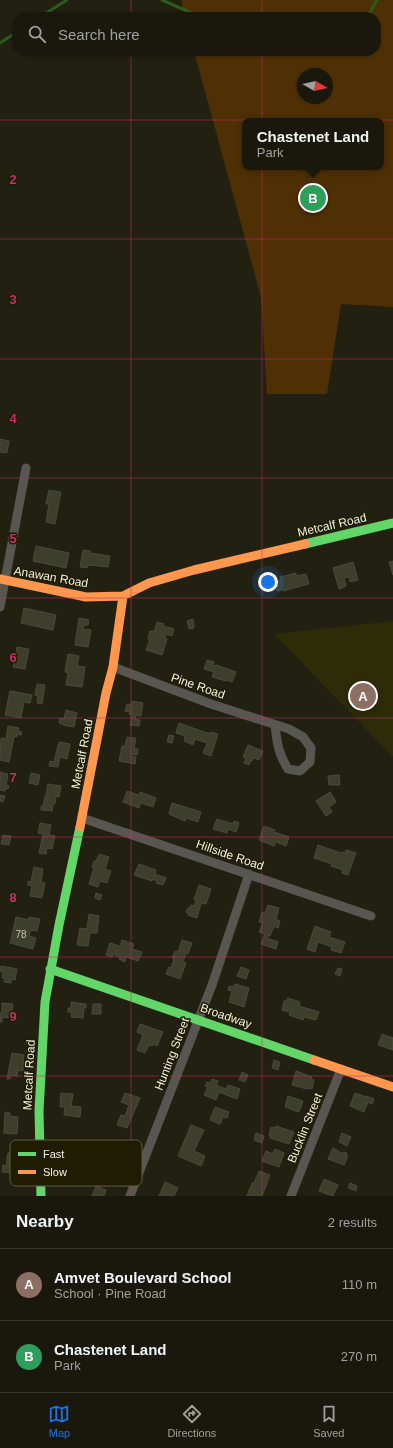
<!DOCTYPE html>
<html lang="en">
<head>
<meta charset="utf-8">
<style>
  body { margin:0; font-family:Helvetica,sans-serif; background:#27251b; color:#f1f3f6 }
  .compass { position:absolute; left:297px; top:68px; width:36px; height:36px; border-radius:50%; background:#1a180d; box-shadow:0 1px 3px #0004; rotate:99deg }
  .you { position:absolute; left:268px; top:582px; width:14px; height:14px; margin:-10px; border:3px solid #fff; border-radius:50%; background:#1a73e8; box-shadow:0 0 0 6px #1a73e833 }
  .badge { display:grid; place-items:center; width:26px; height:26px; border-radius:50%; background:#1a73e8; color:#fff; font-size:13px; font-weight:700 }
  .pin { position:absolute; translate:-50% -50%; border:2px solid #fff; box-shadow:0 1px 4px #0006 }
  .popup { position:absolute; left:242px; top:118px; width:142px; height:52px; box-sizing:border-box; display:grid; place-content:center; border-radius:8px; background:#1a180d; filter:drop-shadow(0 1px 3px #0005); font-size:13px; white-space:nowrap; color:#9fa09d }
  .popup b { font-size:15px; color:#f1f3f6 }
  .popup::after { content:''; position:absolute; left:50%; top:100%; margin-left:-8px; border:8px solid transparent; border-top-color:#1a180d }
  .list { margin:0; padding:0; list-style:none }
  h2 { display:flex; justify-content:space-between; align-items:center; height:52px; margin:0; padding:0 16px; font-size:17px }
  h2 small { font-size:13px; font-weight:400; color:#9fa09d }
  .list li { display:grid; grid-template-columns:26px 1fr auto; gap:12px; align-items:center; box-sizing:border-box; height:72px; padding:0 16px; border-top:1px solid #38372e }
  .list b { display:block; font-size:15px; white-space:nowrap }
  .list p { margin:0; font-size:13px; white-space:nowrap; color:#9fa09d }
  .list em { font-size:13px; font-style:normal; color:#9fa09d }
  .icon { flex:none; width:22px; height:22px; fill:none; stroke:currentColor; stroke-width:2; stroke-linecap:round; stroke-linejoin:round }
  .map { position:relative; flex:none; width:393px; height:1196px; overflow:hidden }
  .search { position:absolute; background:#1a180d; box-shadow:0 1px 3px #0004; left:12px; right:12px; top:12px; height:44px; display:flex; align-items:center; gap:10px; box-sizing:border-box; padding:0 14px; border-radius:16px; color:#9fa09d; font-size:15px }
  .sheet { height:196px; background:#1a180d }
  nav { display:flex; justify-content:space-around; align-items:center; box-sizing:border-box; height:56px; border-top:1px solid #38372e; background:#1a180d; font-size:11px; color:#9fa09d }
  nav a { display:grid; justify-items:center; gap:2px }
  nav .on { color:#1a73e8 }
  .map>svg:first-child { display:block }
  .built { fill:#2e2b09 }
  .green { fill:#4f3005; fill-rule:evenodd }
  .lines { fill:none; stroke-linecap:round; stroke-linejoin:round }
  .stream { stroke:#295d1e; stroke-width:3 }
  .building { fill:#3d3f2a; stroke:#494a3e }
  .street { stroke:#585651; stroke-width:9 }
  .fast { stroke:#63d668; stroke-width:9 }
  .slow { stroke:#ff974d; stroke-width:9 }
  .grid { fill:none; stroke:#c72e68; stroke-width:1; stroke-opacity:0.55 }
  .labels { text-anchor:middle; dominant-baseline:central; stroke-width:3; stroke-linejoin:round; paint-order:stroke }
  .number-label { font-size:10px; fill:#c6c5b4 }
  .street-label { font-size:12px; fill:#f3f2e2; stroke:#1f1c02 }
  .key { fill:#1f1c02; stroke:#5f5c45; stroke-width:1 }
  .key-label { font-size:11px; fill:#f3f2e2 }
  .grid-label { font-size:13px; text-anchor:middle; font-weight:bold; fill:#c72e68; stroke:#1f1c02; stroke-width:3; stroke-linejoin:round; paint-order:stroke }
</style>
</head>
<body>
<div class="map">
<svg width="393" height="1196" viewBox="0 0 393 1196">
  <rect width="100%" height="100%" fill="#222011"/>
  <!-- built -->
  <path class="built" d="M393 621V757L274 634Z"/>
  <!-- green -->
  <path class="green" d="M181 0H393V307L341 304 327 394H267L261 297 194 51H376V17H185ZM303 74H327V98H303ZM245 121H381V167H245Z"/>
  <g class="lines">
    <!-- stream -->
    <path class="stream" d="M162 0 201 17
      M40 17 67 0
      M302 17 308 14 314 17
      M367 17 377 0
      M0 43 17 32"/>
  </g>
  <!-- building -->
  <path class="building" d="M0 439 9 441 7 453 0 452Z
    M49 490 61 492 55 524 46 522 49 504H46Z
    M36 546 69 553 66 568 33 561Z
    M83 550 90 551V553L110 556 108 567 88 565 87 568 80 567Z
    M393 561V575L389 562Z
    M353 562 358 580 350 582 349 577 344 578 346 586 339 589 333 568Z
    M296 573V576L306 574 309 584 283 591V589L277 591 274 582 281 580 280 577Z
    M24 608 56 615 53 630 21 623Z
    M79 618 89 620 88 625H84L83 629 91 630 88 647 75 645Z
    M193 619 194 628 189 629 187 621Z
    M157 622 164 624 163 626 174 629 172 636 166 634 165 638 167 639 162 655 146 650 150 639H148L150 631 154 632Z
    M17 647 29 649 25 669 13 667Z
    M68 654 79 656 77 666 85 667 82 687 66 685 68 673 65 672Z
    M207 660 214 662 213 665 216 666V665L236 672 232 682 227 680 226 681 212 677 214 672 204 669Z
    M37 684 45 685 42 704 37 703 38 696 35 695Z
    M10 691 32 695 30 703 24 702 21 718 5 715Z
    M132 701 143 703 141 716 136 715 135 719 140 720 139 726 130 725 132 715 129 714 130 712 125 711 127 704 131 705Z
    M66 710 77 713 74 727 63 725V724L59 723 60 718 64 719Z
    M179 723 210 734V732L218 734 211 756 203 753 207 743 195 739 193 745 184 741 185 736 176 733Z
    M8 726 19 728 18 731 22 732 21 735 17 734V737L14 736 9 762 0 760 1 738 6 739Z
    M169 735 174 736 172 743 167 742Z
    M127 737 136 738 134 749H138L137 755 132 754 131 756 136 757 135 764 119 761 122 746H125Z
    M59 742 70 744 67 759 60 757 58 767 49 766 50 761 54 762Z
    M248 745 263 751 259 760 254 758 252 761H251L249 765 244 763 246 758 243 757Z
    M0 772 8 774 6 785 9 786 8 789 6 788 5 791 0 790Z
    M31 773 40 775 38 785 29 783Z
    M339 775 340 785H329L328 776Z
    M48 784 61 786 59 797 56 796 55 804H53L52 811 41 810V806H43L45 796H46Z
    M127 791 139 795 140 792 156 798 153 807 141 803 139 808 123 802Z
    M330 792 336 802 329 807 332 812 326 816 316 801Z
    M0 795 5 796 3 802 0 801Z
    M172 803 201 812 198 822 186 818 185 821 169 814Z
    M217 819 233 824 234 821 239 823 236 832 228 829 227 833 213 829Z
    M40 823 51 825 49 835 55 836 52 849 47 848 46 854 39 853 43 834 38 833Z
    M264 826 275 830 274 832 289 837 286 846 276 842 274 846 259 840Z
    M3 835 11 836 9 845 1 844Z
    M318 845 341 853 342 852 345 853 346 850 356 853 348 875 342 873 343 870 331 866 332 864 314 858Z
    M99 854 109 857 105 869 111 871 107 883 100 881 98 887 89 884 94 868 92 867 94 861H96Z
    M139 864 156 870 155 874 166 878 163 885 156 883 157 881 152 879V881L134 875Z
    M34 867 43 869 41 882 45 883 42 898 30 896 32 886 28 885V881L31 882Z
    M199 885 211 889 206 904 201 903 197 918 188 915V913L186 912 188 908H190L191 905 194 906 196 900 194 899Z
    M96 893 102 895 100 900 95 898Z
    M268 905 279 908 276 919 280 921 278 928 274 926 270 936 268 935 267 938 278 942 276 949 261 944 265 934 259 932 263 923 259 922 262 912 265 913Z
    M89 914 99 916 97 933H90L88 946 77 945 80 928 87 929Z
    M16 917 29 920V917L40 919 37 931 31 930 29 936 36 938 33 949 10 943Z
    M315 926 331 932 329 937 345 942 341 953 331 950 332 947 318 942 315 952 307 949Z
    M122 940 134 944 132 949 142 952 138 961 126 957 125 962 119 959 120 957 113 954 112 957 106 955 110 943 120 946Z
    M182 940 192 943 188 954 186 953 183 962 186 963 180 979 166 974 169 967 171 968 174 959 172 958 175 951 178 952Z
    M1 966 17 969 15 980 11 979V983L4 982 5 979 2 978 3 972 0 971Z
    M241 967 249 970 246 979 237 976Z
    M338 968 342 969 340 976 335 974Z
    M235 984 249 988 244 1007 229 1002 232 991 228 990 229 986 233 987Z
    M288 998 300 1002 299 1006 319 1012 316 1020 304 1017 303 1020 289 1015 290 1012 282 1010 284 1001H286Z
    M71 1002 86 1004V1008H84L83 1018 71 1017 72 1012H68V1008H71Z
    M2 1003 13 1004 12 1018 2 1017V1022H0V1013H2Z
    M93 1004H101V1014H92Z
    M140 1024 163 1032 157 1046 153 1044 152 1046 149 1045 145 1053 137 1050 143 1035 137 1032Z
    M382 1034 393 1038V1050L378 1045Z
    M12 1053 24 1055 23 1060 24 1061 23 1071 18 1070 17 1076 11 1075 10 1079H7Z
    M274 1060 280 1062 278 1070 272 1068Z
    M296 1071 312 1077 311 1079 314 1080 312 1089 308 1088 307 1089 292 1085Z
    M242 1072 248 1075 245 1082 239 1080Z
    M212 1079 218 1081 216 1085 226 1089 228 1085 240 1089 237 1099 219 1092 216 1100 204 1095 208 1087 205 1086 207 1082 210 1083Z
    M61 1093 73 1094 71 1106 81 1107 80 1117 64 1115 65 1107H60Z
    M125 1093 140 1098 127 1128 117 1125 121 1115 125 1116 129 1105 121 1102Z
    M355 1093 366 1097V1096L374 1099 372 1104 368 1102 364 1112 350 1106Z
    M288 1096 303 1101 299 1112 285 1107Z
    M215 1107 229 1112 227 1118 223 1117 220 1124 210 1120Z
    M5 1112 10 1113V1116L18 1117 17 1134 4 1133Z
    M191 1125 204 1130 194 1151 205 1156 201 1166 178 1156Z
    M276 1126 294 1132 289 1144 270 1138 271 1135H269L271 1127 275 1128Z
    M256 1133 264 1136 262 1143 254 1140Z
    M342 1133 351 1137 347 1146 339 1142Z
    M101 1141 124 1150 118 1165 112 1163 114 1158 100 1153 96 1161 89 1158 92 1150 96 1151Z
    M333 1148 343 1154 344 1152 347 1153 346 1155 348 1156 344 1165 328 1159Z
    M275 1149 284 1153 279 1167 262 1161 266 1151 273 1154Z
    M8 1153 24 1158 23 1167H25L24 1170 11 1169V1173L2 1172 3 1165 6 1166Z
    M59 1171 67 1174 65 1178 57 1175Z
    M259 1171 270 1175 262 1196H247L252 1183H254Z
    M324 1179 338 1185 333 1196 319 1191Z
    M165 1182 178 1188 174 1196H159Z
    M350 1183 357 1186 356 1191 348 1188Z
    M96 1186 106 1190 104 1196H92Z"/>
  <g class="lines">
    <!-- street -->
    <path class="street" d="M0 607 26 468
      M113 667 211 704 289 729 303 737 311 748 310 762 300 771 288 769C278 753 277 743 275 725
      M82 818 371 916
      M130 1196 212 985 249 874
      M291 1196 341 1069"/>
    <!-- fast -->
    <path class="fast" d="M305 544 393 523
      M50 969 314 1060
      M41 1196 39 1111 45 1002 59 925 80 827"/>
    <!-- slow -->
    <path class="slow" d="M0 579 86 597 123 596 149 583 194 570 305 544
      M80 827 106 693 113 667 123 596
      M314 1060 393 1087"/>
  </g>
  <!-- grid -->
  <path class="grid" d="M131 0V17M262 0V17M131 51V1196M262 51V1196M0 120H393M0 239H393M0 359H393M0 478H393M0 598H393M0 718H393M0 837H393M0 957H393M0 1076H393"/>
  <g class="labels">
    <!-- number labels -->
    <g class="number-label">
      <text x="21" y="934">78</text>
    </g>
    <!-- street labels -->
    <g class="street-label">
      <text transform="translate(332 525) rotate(-13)">Metcalf Road</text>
      <text transform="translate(51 577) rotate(10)">Anawan Road</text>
      <text transform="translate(198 686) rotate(19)">Pine Road</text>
      <text transform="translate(82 754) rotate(-79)">Metcalf Road</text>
      <text transform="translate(230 855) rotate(19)">Hillside Road</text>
      <text transform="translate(226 1016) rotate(19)">Broadway</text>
      <text transform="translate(172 1054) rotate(-69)">Hunting Street</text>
      <text transform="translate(29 1075) rotate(-87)">Metcalf Road</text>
      <text transform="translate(305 1128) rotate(-68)">Bucklin Street</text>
    </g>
  </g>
  <!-- legend -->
  <rect x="10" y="1140" width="132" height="46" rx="6" class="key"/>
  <rect x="18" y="1152" width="18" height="4" fill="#63d668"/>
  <rect x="18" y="1170" width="18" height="4" fill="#ff974d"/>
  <g class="key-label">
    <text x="43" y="1158">Fast</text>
    <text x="43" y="1176">Slow</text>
  </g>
  <g class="grid-label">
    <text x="13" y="184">2</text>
    <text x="13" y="304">3</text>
    <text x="13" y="423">4</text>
    <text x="13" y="543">5</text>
    <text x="13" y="662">6</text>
    <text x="13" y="782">7</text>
    <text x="13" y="902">8</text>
    <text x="13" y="1021">9</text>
  </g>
</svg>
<svg class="compass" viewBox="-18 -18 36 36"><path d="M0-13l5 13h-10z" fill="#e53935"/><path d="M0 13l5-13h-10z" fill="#9fa09d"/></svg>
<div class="you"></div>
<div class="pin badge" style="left:363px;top:696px;background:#8d6e63">A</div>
<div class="pin badge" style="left:313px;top:198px;background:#2e9e5b">B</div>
<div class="popup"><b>Chastenet Land</b>Park</div>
<div class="search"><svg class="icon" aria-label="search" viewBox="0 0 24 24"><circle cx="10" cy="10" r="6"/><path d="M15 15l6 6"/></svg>Search here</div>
</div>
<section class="sheet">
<h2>Nearby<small>2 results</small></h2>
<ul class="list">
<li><span class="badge" style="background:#8d6e63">A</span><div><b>Amvet Boulevard School</b><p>School · Pine Road</p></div><em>110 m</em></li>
<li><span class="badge" style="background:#2e9e5b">B</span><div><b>Chastenet Land</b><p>Park</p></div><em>270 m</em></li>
</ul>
</section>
<nav>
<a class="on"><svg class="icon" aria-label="map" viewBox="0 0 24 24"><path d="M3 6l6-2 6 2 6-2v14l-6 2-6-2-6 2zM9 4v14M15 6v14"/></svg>Map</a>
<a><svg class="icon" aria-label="directions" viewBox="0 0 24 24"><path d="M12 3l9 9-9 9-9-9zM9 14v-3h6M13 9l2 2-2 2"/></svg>Directions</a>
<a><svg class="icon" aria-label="saved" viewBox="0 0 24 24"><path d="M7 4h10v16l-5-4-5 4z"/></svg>Saved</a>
</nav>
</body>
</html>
